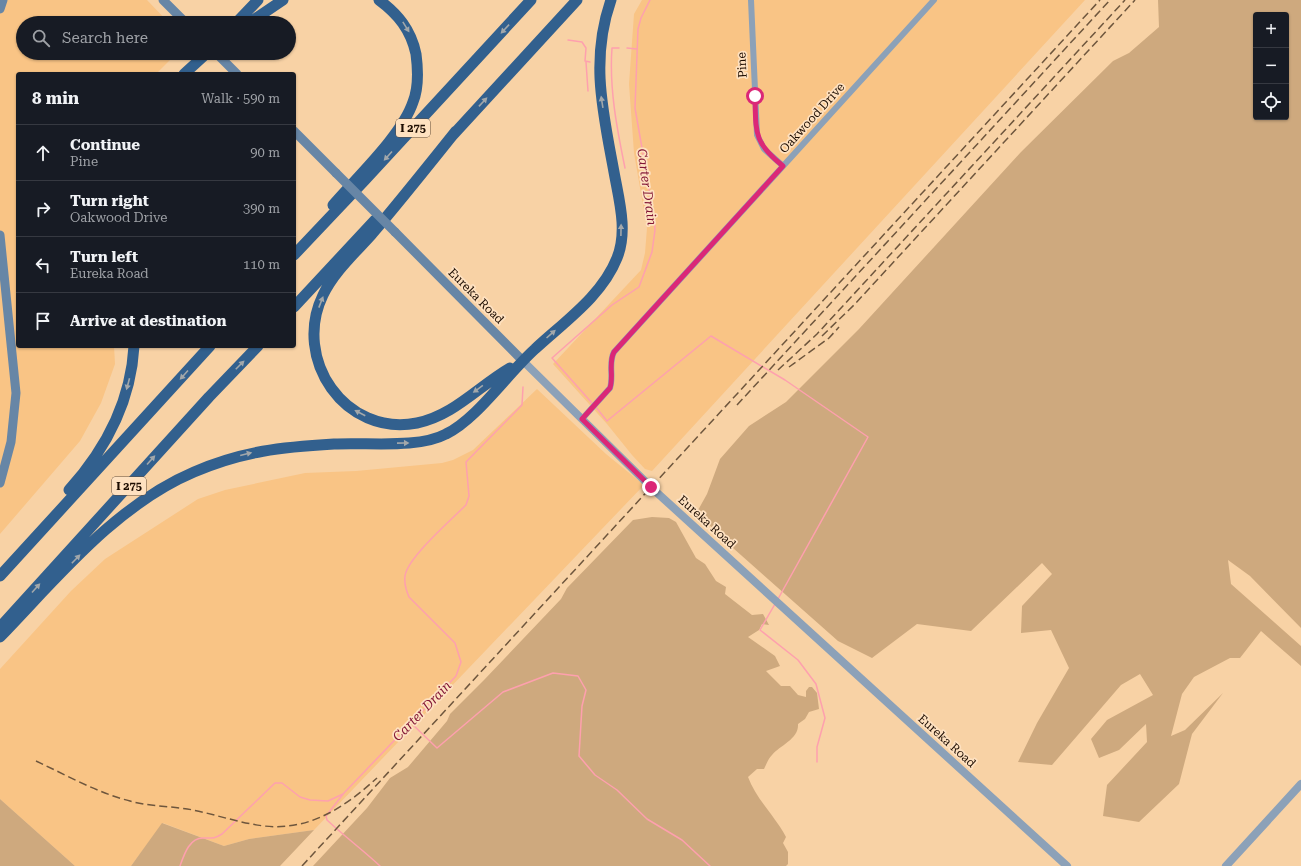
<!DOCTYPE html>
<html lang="en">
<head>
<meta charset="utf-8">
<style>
  body { margin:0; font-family:"Roboto Serif",serif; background:#20242c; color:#f1f3f6 }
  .controls { position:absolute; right:12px; top:12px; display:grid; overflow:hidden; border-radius:4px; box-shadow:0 1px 3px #0004 }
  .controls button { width:36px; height:36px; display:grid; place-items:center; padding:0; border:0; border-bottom:1px solid #363941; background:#171b24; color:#f1f3f6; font:20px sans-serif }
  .stop { position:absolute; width:12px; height:12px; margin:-9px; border:3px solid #db2777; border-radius:50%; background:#fff }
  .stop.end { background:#db2777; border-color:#fff; box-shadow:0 1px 4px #0008 }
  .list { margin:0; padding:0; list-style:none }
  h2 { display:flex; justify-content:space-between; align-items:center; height:52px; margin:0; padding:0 16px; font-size:17px }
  h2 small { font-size:13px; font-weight:400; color:#9ea1a6 }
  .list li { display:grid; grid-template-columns:26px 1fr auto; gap:12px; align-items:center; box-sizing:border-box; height:56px; padding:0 16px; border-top:1px solid #363941 }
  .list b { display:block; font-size:15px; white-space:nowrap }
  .list p { margin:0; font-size:13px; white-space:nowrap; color:#9ea1a6 }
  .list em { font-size:13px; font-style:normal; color:#9ea1a6 }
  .icon { flex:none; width:22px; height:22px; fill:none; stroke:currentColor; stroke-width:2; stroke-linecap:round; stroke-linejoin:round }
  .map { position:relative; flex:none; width:1301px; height:866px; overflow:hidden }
  .search { position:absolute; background:#171b24; box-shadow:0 1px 3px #0004; left:16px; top:16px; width:280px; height:44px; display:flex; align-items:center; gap:10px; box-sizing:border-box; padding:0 14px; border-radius:22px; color:#9ea1a6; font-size:15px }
  .panel { position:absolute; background:#171b24; box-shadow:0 1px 3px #0004; left:16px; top:72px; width:280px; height:276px; border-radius:4px }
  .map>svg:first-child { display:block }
  .built { fill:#f9c485 }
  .green { fill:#cea97e; fill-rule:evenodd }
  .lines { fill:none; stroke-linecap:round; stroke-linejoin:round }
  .stream { stroke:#fea0ae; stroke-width:1.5 }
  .minor { stroke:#8ca1b8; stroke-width:6 }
  .tertiary { stroke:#8ca1b8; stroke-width:8 }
  .secondary { stroke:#6786a6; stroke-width:9 }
  .motorway { stroke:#32608e; stroke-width:11 }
  .rail { stroke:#6e563d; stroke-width:1.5; stroke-dasharray:8 4; stroke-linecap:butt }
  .secondary-bridge { stroke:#6786a6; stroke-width:9 }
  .oneway { fill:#a2a7aa }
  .route { stroke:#db2777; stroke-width:5 }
  .labels { text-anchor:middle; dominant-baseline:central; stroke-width:3.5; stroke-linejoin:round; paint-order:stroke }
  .shield { fill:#fee1c0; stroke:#604c3a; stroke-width:1 }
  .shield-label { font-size:11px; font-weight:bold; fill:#1c0c00 }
  .street-label { font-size:12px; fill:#1c0c00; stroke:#fee1c0 }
  .water-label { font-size:13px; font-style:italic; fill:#831736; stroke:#fee1c0 }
</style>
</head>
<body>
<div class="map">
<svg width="1301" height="866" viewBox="0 0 1301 866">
  <rect width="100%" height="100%" fill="#f8d2a5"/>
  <!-- built -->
  <path class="built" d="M0 0H147L169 23H23V53H177L156 74H18V346H114L115 364 101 403 80 441 0 534Z
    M642 0H1085L652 471 645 469 632 455 607 424 553 364 641 270 645 253 647 228 634 153 629 84 634 14Z
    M537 389 606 454 644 485 314 830 249 839 224 846 163 823 131 866H75L0 799V669L71 591 105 559 198 499 225 490 305 473 356 471 442 463 453 460 473 450Z"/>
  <!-- green -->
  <path class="green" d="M1158 0H1301V628L1250 576 1228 560 1231 584 1301 646V666L1261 631 1240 658H1230L1194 677 1182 694 1171 736 1185 730 1223 693 1192 734 1179 784 1139 822 1103 816 1107 785 1147 742 1146 724 1119 750 1099 758 1091 739 1107 720 1153 695 1140 674 1121 685 1052 765 1018 762 1037 723 1069 668 1051 630 1021 633 1022 606 1052 574 1042 563 971 631 917 624 872 658 838 641 724 540 697 512 707 494 720 459 749 426 786 402 859 329 1021 152 1113 61 1129 53 1159 27ZM1256 15H1286V117H1256Z
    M652 517 669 518 676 522 696 558 705 564 716 581 726 587 725 594 752 615 763 614 769 625 762 624 759 630 748 637 775 656 780 666 766 671 781 686H790L798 695 806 697V691L809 687H812L817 693 819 709 809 712 805 719 798 724C799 739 780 745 772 755 768 759 766 765 764 769H757L748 777C756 799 775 816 786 837L783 843 788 852V864L786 866H313L367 808 390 778 408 767 447 721 450 714 484 680 561 599 567 588 633 520Z
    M0 799 75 866H0Z
    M162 823 224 846 249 839 314 830 280 866H131Z"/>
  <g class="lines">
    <!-- stream -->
    <path class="stream" d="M568 40 582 42 586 48 585 61 590 62
      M619 48H612C609 88 617 129 625 168
      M627 48 637 49
      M586 62 588 91
      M592 403 552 358 612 305 639 287 652 252 655 230 654 217 635 108 638 29 641 18 650 0
      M595 406 607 421 711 336 785 380 868 437 778 599
      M775 604 760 630 798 660 816 684 825 718 817 747V762
      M411 723 437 748 503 692 553 673 578 676 586 690 582 706 579 756 595 775 617 790 647 819 682 840 710 866
      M180 866C184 855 189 838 203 838 212 838 214 839 222 834L275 783H282L300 797 310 800 328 801 343 794
      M380 866C363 850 344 836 327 820L326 816 344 793 456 676 461 662 455 643 409 597C406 590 404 583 405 576 407 558 452 519 466 505L469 496 466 462 522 405 523 387"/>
    <!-- minor -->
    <path class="minor" d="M751 0 757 135 764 149 783 166
      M582 419 610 388C614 376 608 363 614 352L934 0"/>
    <!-- tertiary -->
    <path class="tertiary" d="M522 360 654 490 1067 866
      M1226 866 1301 784"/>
    <!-- secondary -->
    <path class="secondary" d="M163 0 186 23
      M0 9 3 0
      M216 53 237 74
      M294 131 336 173
      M395 232 522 360
      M0 235 16 393 11 442 0 483"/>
    <!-- motorway -->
    <path class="motorway" d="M236 23 258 0
      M249 23 283 0
      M184 74 207 53
      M456 131C428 166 401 200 372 234 355 253 334 272 323 295 292 359 345 437 417 423 453 416 479 386 510 368
      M452 136 577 0
      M333 205C357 177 402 135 413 102 419 87 418 69 416 54 411 30 398 14 379 0
      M294 255 365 180 531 0
      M294 307 375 220
      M69 490C105 450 131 401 134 346
      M0 576 210 346
      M2 625 209 397 258 346
      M0 637C58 577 116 505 194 472 242 451 283 447 334 444 367 442 418 449 446 434 477 419 508 373 535 349 564 322 602 296 617 258 628 231 619 200 614 172 603 112 590 60 611 0"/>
    <!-- rail -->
    <path class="rail" d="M822 336 854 305 1135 0
      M789 367 829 338 839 327
      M778 370 817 334 1125 0
      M737 405 1110 0
      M36 761C66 775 98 793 130 801 151 807 173 806 193 810 217 815 240 823 264 826 310 831 345 807 377 778
      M302 866 1100 0"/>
    <!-- secondary-bridge -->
    <path class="secondary-bridge" d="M336 173 395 232"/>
  </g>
  <!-- one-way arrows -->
  <defs><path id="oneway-solid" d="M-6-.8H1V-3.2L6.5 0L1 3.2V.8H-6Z"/></defs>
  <g class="oneway">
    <use href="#oneway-solid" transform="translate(406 27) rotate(58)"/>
    <use href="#oneway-solid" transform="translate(505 29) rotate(133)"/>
    <use href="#oneway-solid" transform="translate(483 102) rotate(-47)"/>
    <use href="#oneway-solid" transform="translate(602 102) rotate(-99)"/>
    <use href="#oneway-solid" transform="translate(388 156) rotate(132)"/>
    <use href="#oneway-solid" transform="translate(621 230) rotate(-89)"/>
    <use href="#oneway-solid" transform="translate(321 302) rotate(-69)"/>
    <use href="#oneway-solid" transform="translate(551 334) rotate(-42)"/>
    <use href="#oneway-solid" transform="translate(240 365) rotate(-45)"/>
    <use href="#oneway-solid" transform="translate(184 375) rotate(132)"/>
    <use href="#oneway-solid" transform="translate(128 384) rotate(105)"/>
    <use href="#oneway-solid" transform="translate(478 389) rotate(144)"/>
    <use href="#oneway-solid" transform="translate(360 413) rotate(-152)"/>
    <use href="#oneway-solid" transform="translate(403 443) rotate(-1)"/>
    <use href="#oneway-solid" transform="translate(246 454) rotate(-14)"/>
    <use href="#oneway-solid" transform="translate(151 460) rotate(-48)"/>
    <use href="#oneway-solid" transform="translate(76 559) rotate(-46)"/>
    <use href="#oneway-solid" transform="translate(36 588) rotate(-48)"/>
  </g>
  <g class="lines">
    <!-- route -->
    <path class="route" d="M651 487 582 419 610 388C614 376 608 363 614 352L783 166C753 142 756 132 755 96"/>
  </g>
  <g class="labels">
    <!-- shield labels -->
    <g class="shield">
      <rect x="396" y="119" width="34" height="18" rx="3"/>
      <rect x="112" y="477" width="34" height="18" rx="3"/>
    </g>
    <g class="shield-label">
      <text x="413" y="128">I 275</text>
      <text x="129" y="486">I 275</text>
    </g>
    <!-- street labels -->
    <g class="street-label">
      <text transform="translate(742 65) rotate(-93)">Pine</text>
      <text transform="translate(812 118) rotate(-48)">Oakwood Drive</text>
      <text transform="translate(476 296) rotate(45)">Eureka Road</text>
      <text transform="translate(707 522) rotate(42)">Eureka Road</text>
      <text transform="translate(947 741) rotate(42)">Eureka Road</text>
    </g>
    <!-- water labels -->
    <g class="water-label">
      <text transform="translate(647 187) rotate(82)">Carter Drain</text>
      <text transform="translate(422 711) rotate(-46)">Carter Drain</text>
    </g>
  </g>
</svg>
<div class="controls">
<button>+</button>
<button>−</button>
<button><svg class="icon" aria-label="locate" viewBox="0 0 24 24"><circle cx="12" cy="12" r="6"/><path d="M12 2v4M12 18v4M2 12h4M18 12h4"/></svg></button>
</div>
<div class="stop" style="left:755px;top:96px"></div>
<div class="stop end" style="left:651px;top:487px"></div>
<div class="search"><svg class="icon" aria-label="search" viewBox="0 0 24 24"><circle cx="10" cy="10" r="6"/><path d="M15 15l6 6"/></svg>Search here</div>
<section class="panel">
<h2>8 min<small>Walk · 590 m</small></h2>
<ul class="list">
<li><svg class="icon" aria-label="ahead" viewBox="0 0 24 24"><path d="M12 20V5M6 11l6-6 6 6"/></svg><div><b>Continue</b><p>Pine</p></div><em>90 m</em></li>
<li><svg class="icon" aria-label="right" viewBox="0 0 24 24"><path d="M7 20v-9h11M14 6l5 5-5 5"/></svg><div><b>Turn right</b><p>Oakwood Drive</p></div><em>390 m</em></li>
<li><svg class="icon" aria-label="left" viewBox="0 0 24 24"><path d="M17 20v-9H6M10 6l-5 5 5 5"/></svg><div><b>Turn left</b><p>Eureka Road</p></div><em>110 m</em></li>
<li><svg class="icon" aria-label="arrive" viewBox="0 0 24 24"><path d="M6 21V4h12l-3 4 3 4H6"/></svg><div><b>Arrive at destination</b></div></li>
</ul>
</section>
</div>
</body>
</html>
